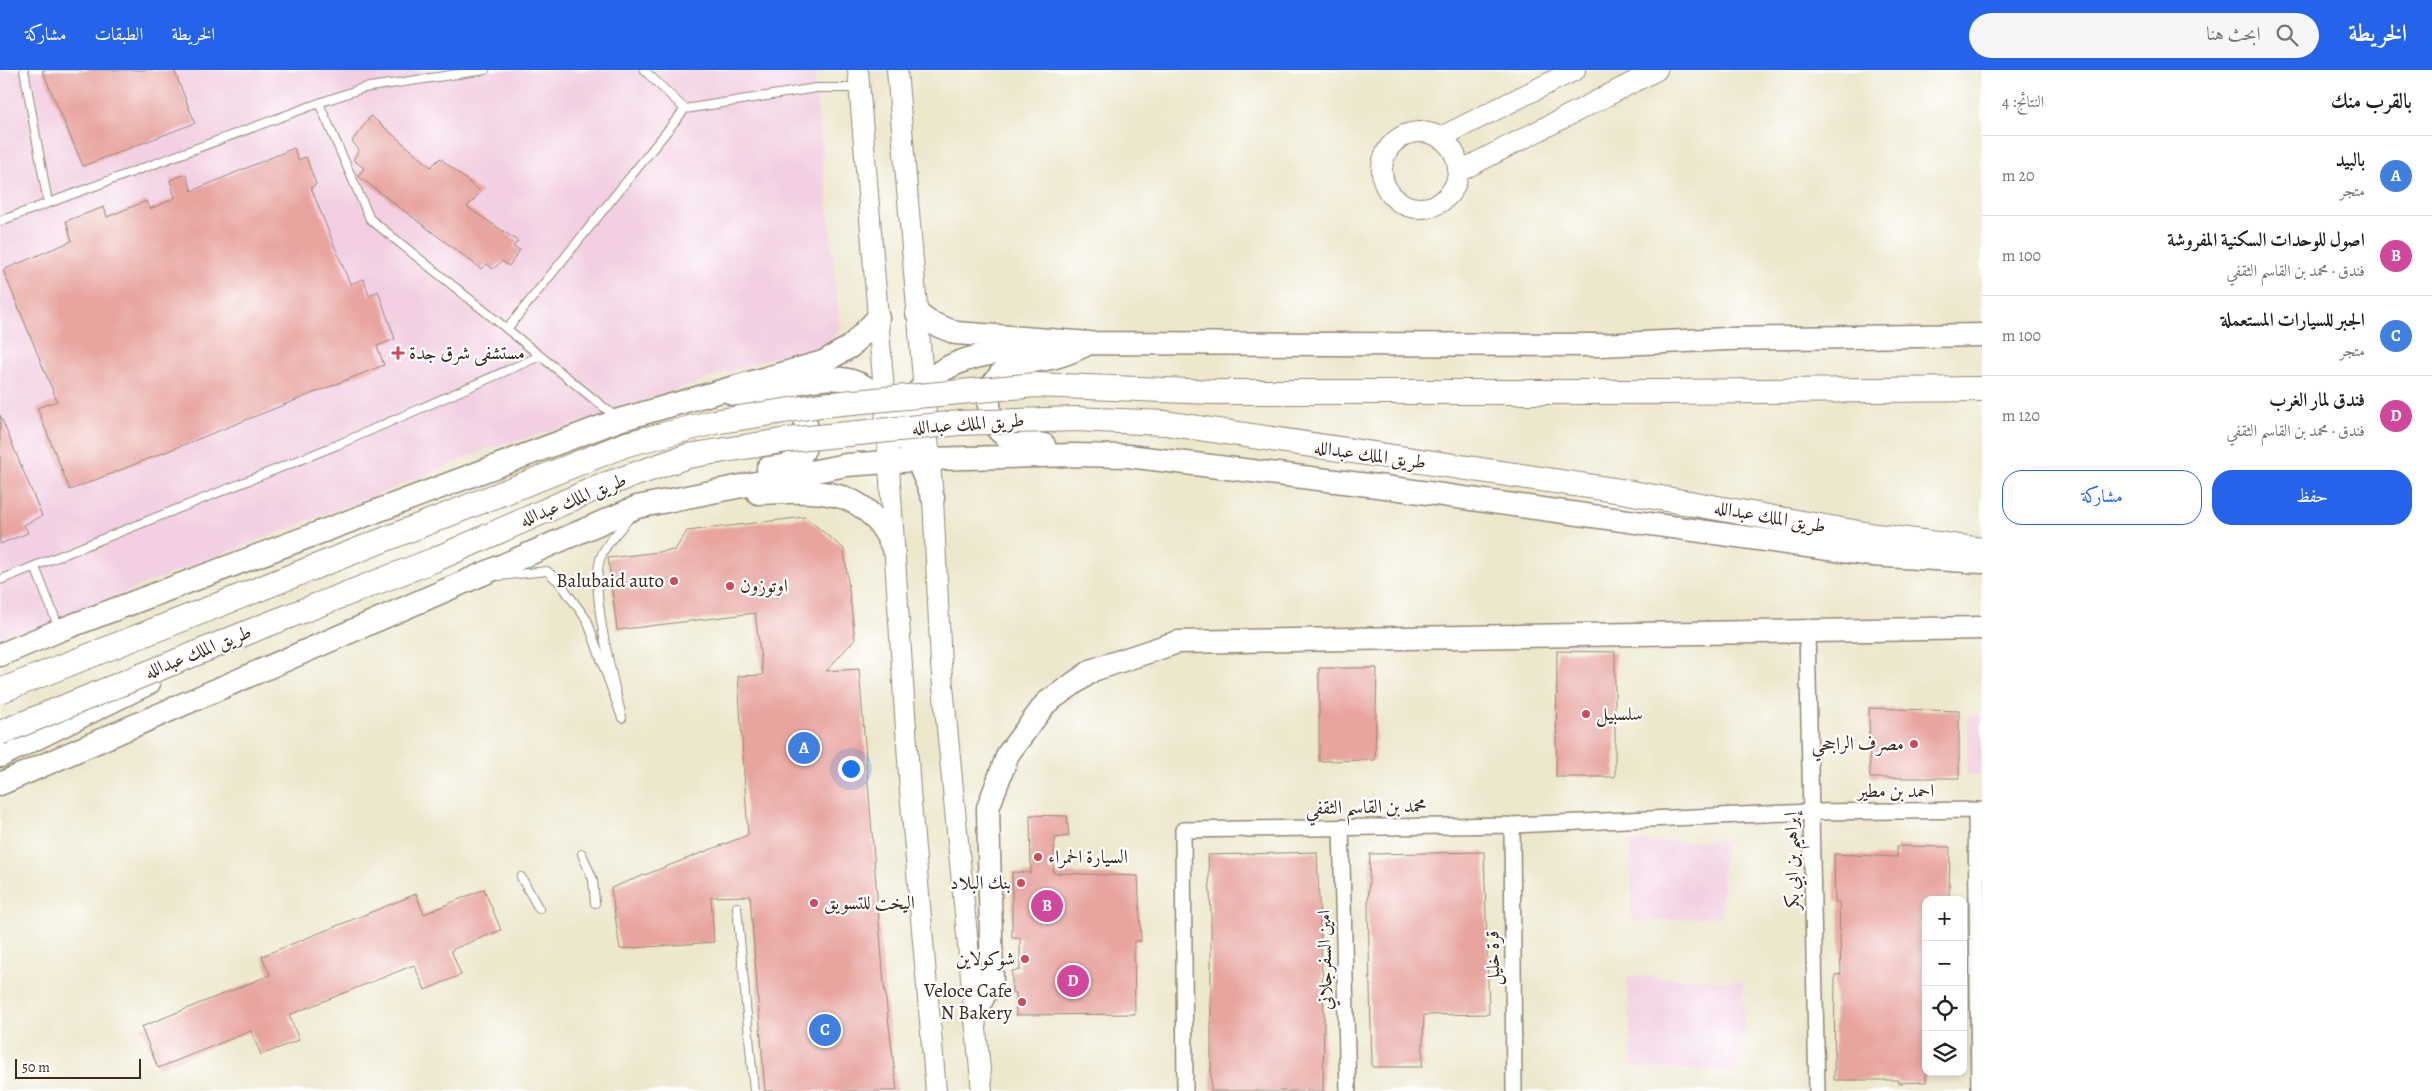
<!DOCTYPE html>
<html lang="ar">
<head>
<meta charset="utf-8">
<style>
  body { margin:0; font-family:Alegreya,Amiri,serif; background:#f6f6f6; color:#222; direction:rtl }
  .controls { position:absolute; right:15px; bottom:15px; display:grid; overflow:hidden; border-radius:10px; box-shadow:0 2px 8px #0003 }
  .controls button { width:45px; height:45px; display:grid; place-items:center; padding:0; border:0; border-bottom:1px solid #e0e0e0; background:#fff; color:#222; font:25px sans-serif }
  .scale { position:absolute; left:15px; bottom:12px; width:126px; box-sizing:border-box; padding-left:5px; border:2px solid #3b2a1e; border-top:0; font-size:14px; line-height:18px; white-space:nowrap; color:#3b2a1e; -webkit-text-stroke:4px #fff; paint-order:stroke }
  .you { position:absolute; left:850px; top:698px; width:18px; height:18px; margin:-12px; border:4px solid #fff; border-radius:50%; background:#1a73e8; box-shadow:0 0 0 8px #1a73e833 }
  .badge { display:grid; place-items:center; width:32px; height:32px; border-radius:50%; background:#2563eb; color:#fff; font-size:16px; font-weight:700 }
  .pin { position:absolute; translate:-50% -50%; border:2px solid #fff; box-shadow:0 1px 5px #0006 }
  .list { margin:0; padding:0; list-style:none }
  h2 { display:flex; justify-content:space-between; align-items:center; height:65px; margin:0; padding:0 20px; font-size:21px }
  h2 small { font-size:16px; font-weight:400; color:#767676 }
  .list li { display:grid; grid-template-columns:32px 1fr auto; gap:15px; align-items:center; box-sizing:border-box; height:80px; padding:0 20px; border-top:1px solid #e0e0e0 }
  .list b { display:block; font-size:19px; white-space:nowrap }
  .list p { margin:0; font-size:16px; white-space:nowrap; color:#767676 }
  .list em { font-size:16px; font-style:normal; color:#767676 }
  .actions { display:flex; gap:10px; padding:15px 20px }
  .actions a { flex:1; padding:11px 0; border:1px solid #2563eb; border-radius:20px; text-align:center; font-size:18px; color:#2563eb }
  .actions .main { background:#2563eb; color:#fff }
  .icon { flex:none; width:28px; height:28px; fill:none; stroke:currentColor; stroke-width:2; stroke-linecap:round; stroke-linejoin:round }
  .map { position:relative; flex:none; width:1982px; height:1021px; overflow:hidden; direction:ltr }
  header { display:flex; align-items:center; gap:30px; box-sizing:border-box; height:70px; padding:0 25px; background:#2563eb; color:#fff }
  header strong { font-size:24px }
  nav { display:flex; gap:28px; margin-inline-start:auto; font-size:18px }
  .search { width:350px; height:45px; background:#f6f6f6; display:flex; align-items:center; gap:12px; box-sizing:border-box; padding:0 18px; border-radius:28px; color:#767676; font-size:19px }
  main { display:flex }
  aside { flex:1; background:#fff }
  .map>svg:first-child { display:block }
  .built { fill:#f2cfe2 }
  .building { fill:#e8a5a0 }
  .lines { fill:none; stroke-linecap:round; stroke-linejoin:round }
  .service-casing { stroke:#948875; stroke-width:10 }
  .minor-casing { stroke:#948875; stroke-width:18 }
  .secondary-casing { stroke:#948875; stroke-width:22 }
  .primary-casing { stroke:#948875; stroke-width:25 }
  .trunk-casing { stroke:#948875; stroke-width:26 }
  .service { stroke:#fff; stroke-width:8 }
  .minor { stroke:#fff; stroke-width:15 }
  .secondary { stroke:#fff; stroke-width:20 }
  .primary { stroke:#fff; stroke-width:22 }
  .trunk { stroke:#fff; stroke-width:24 }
  .trunk-bridge-casing { stroke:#948875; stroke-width:26; stroke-linecap:butt }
  .trunk-bridge { stroke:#fff; stroke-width:24 }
  .poi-dot { fill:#d1495b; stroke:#fff; stroke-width:2 }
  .labels { text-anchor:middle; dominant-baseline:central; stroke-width:4.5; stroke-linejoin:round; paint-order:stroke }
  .poi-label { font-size:19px; fill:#3b2a1e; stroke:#fff; text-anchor:start }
  .street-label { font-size:19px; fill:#3b2a1e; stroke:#fff }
</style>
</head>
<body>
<header>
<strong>الخريطة</strong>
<div class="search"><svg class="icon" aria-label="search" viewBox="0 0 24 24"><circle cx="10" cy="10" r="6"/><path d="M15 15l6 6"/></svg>ابحث هنا</div>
<nav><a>الخريطة</a><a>الطبقات</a><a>مشاركة</a></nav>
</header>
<main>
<aside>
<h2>بالقرب منك<small>النتائج: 4</small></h2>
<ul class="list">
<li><span class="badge" style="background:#3f7fe0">A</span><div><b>بالبيد</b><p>متجر</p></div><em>20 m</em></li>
<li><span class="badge" style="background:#d1479c">B</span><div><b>اصول للوحدات السكنية المفروشة</b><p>فندق · محمد بن القاسم الثقفي</p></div><em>100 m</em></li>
<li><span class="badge" style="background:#3f7fe0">C</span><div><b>الجبر للسيارات المستعملة</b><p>متجر</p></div><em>100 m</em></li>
<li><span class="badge" style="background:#d1479c">D</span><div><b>فندق لمار الغرب</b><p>فندق · محمد بن القاسم الثقفي</p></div><em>120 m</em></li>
</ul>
<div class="actions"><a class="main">حفظ</a><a>مشاركة</a></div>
</aside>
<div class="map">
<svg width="1982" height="1021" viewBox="0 0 1982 1021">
  <rect width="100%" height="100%" fill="#fff"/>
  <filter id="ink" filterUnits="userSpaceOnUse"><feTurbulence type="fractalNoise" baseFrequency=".02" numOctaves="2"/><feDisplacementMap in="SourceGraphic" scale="10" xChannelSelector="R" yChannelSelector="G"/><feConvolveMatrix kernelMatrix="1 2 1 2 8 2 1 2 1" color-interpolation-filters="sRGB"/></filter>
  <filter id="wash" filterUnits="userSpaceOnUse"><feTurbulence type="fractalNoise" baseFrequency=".0096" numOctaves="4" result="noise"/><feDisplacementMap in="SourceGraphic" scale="20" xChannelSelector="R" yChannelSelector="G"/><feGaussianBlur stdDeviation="1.12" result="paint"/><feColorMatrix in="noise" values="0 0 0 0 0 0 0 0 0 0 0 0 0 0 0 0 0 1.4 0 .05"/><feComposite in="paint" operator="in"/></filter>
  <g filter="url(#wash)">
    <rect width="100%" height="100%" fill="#ede7cc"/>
    <!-- built -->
    <path class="built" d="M0 0H814L840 258 827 276 767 289 570 355 487 379 366 429 157 509 0 573Z
      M1968 645H1982V705H1967Z
      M1630 771 1724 772 1722 846 1632 852Z
      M1627 906 1743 911 1744 985 1737 987 1739 1002 1632 997Z"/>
    <g id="blocks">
      <!-- building -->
      <path class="building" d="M42 0H174L195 53 83 96Z
        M371 46 431 97 440 88 481 122 467 137 518 171 513 177 520 180 509 196 502 191 493 199 487 194 481 199 358 106 364 98 353 90 359 80 352 71Z
        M294 78 298 90 306 87 316 114 311 118 350 214 364 209 369 226 378 221 395 269 377 276 384 295 70 420 37 338 57 331 3 200 72 171 66 151 104 137 107 147 146 131 150 139 175 128 170 110 186 104 192 121Z
        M0 345 42 446 24 455 28 463 0 474Z
        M805 447 844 479 855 569 826 601 859 599 884 914 897 1021H765L750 826 711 827 714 872 620 879 611 818 748 765 738 606 763 605 755 543 617 560 608 488 675 480 687 461Z
        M1557 581 1615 582V707H1556Z
        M1319 598H1377L1375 690 1319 691Z
        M1869 638 1959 641V708H1870Z
        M1030 745 1067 746 1069 766 1055 768 1053 803 1138 806 1141 871H1134L1135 944 1016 945V923L1012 922V901L1020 900V868H1012V802L1031 803Z
        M1897 776 1950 777 1949 830H1926V1012L1898 1013V1010H1834L1835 905 1841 904 1839 832H1835L1834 784 1897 787Z
        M1317 782 1324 946 1323 1021H1211V843L1208 785Z
        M1484 782 1489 944 1424 945 1422 997H1372L1368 838 1370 784Z
        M484 819 501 860 451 880 461 905 425 920 414 895 289 945 299 970 261 985 251 961 158 998 141 957 270 905 262 886 416 824 424 844Z"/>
    </g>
  </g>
  <g filter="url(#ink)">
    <use href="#blocks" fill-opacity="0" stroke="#948875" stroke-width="1"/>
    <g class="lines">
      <defs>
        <path id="service" d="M24 0 48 133
          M485 0 363 18 319 33 370 149 507 259
          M644 0 685 39
          M0 151 319 33
          M616 347 507 259 685 39 816 18H859
          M35 497 59 558
          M500 506 547 501 560 513 587 550 622 648C614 611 587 516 602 484 608 471 621 459 630 447
          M0 510 337 375 540 286
          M582 784 593 810 595 833
          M521 807 539 839
          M737 837 754 1021"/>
        <path id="minor" d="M1807 561 1817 1021
          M1976 741 1979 1021
          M1512 755 1514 1021
          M1341 757 1348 1021
          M1185 1021 1183 760 1512 755 1811 742 1982 740"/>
        <path id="secondary" d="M858 0 885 334 910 721 936 1021
          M897 0 933 428 941 595 982 1021
          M1382 100a38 38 0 1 1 76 0a38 38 0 1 1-76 0Z
          M1441 67 1575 0
          M1458 102 1657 0"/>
        <path id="primary" d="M917 243 929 252 956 263 1090 273 1600 275 1727 269 1982 265
          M790 314C810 311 832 305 852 311 892 322 919 392 933 428
          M733 324C749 325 772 323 787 330 812 341 816 385 787 395 782 397 774 397 768 398
          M896 369C900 359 903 347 908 337 932 291 981 283 1026 279
          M1044 375C1019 370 998 373 990 343 988 334 989 325 992 317 1003 290 1031 293 1055 287 1066 284 1076 280 1087 274
          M758 423C817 421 866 414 893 478
          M0 585 60 560 619 350 823 292 850 277 878 248
          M0 686 149 613
          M0 714 637 437 846 395 929 389 1074 385 1128 386 1385 417 1872 485 1982 492
          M974 946 992 909 988 738 1008 684 1046 633 1093 600 1178 572 1982 558"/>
        <path id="trunk" d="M1664 322 1982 319
          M1621 421 1876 466 1982 480"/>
      </defs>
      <!-- service casing -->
      <use href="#service" class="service-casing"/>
      <!-- minor casing -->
      <use href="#minor" class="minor-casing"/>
      <!-- secondary casing -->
      <use href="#secondary" class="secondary-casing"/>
      <!-- primary casing -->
      <use href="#primary" class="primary-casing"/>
      <!-- trunk casing -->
      <use href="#trunk" class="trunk-casing"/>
      <!-- service -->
      <use href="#service" class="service"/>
      <!-- minor -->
      <use href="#minor" class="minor"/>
      <!-- secondary -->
      <use href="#secondary" class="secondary"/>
      <!-- primary -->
      <use href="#primary" class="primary"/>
      <!-- trunk -->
      <use href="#trunk" class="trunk"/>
      <defs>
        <path id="trunk-bridge" d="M0 621 627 374 714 352 821 335 1035 315 1215 322H1664
          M0 663 261 557 434 490 601 416 688 386 788 370 959 353 1075 349 1165 353 1621 421"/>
      </defs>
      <!-- trunk-bridge casing -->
      <use href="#trunk-bridge" class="trunk-bridge-casing"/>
      <!-- trunk-bridge -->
      <use href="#trunk-bridge" class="trunk-bridge"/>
    </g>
  </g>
  <!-- markers -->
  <g class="poi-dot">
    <path d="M395.5 275.5h5v5h5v5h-5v5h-5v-5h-5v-5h5z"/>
    <circle cx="674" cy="511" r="5"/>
    <circle cx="730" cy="516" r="5"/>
    <circle cx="1586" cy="644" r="5"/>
    <circle cx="1914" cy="674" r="5"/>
    <circle cx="1038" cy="787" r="5"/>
    <circle cx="1021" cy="813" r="5"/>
    <circle cx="814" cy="833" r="5"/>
    <circle cx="1025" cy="889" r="5"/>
    <circle cx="1022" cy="932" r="5"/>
  </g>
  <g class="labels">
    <!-- poi labels -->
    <g class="poi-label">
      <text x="409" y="283">مستشفى شرق جدة</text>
      <text x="664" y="511" text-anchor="end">Balubaid auto</text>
      <text x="740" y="516">اوتوزون</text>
      <text x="1596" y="644">سلسبيل</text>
      <text x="1904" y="674" text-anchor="end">مصرف الراجحي</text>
      <text x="1048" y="787">السيارة الحمراء</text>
      <text x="1011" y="813" text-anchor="end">بنك البلاد</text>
      <text x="824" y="833">اليخت للتسويق</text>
      <text x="1015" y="889" text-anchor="end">شوكولاين</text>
      <text x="1012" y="921" text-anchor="end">Veloce Cafe<tspan x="1012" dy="22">N Bakery</tspan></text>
    </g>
    <!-- street labels -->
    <g class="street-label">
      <text transform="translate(968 354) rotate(-4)">طريق الملك عبدالله</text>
      <text transform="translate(1370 385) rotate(8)">طريق الملك عبدالله</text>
      <text transform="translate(573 430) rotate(-22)">طريق الملك عبدالله</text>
      <text transform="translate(1770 447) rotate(10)">طريق الملك عبدالله</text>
      <text transform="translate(198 582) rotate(-22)">طريق الملك عبدالله</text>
      <text x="1896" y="721">احمد بن مطير</text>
      <text transform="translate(1366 737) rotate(-1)">محمد بن القاسم الثقفي</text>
      <text transform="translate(1792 791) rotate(-91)">إبراهيم بن ابي بكر</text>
      <text transform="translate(1493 888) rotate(-91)">قرة خليل</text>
      <text transform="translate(1325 890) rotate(-91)">امين السفرجلاني</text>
    </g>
  </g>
</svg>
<div class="controls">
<button>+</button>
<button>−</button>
<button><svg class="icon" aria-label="locate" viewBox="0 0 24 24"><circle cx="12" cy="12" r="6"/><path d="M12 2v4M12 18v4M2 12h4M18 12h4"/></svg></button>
<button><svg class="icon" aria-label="layers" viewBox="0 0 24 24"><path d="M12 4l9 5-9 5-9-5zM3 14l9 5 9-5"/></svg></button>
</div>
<div class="scale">50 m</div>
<div class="you"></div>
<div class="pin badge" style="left:804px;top:678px;background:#3f7fe0">A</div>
<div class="pin badge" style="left:1047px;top:836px;background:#d1479c">B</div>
<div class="pin badge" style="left:825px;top:960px;background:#3f7fe0">C</div>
<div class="pin badge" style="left:1073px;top:911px;background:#d1479c">D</div>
</div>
</main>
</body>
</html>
